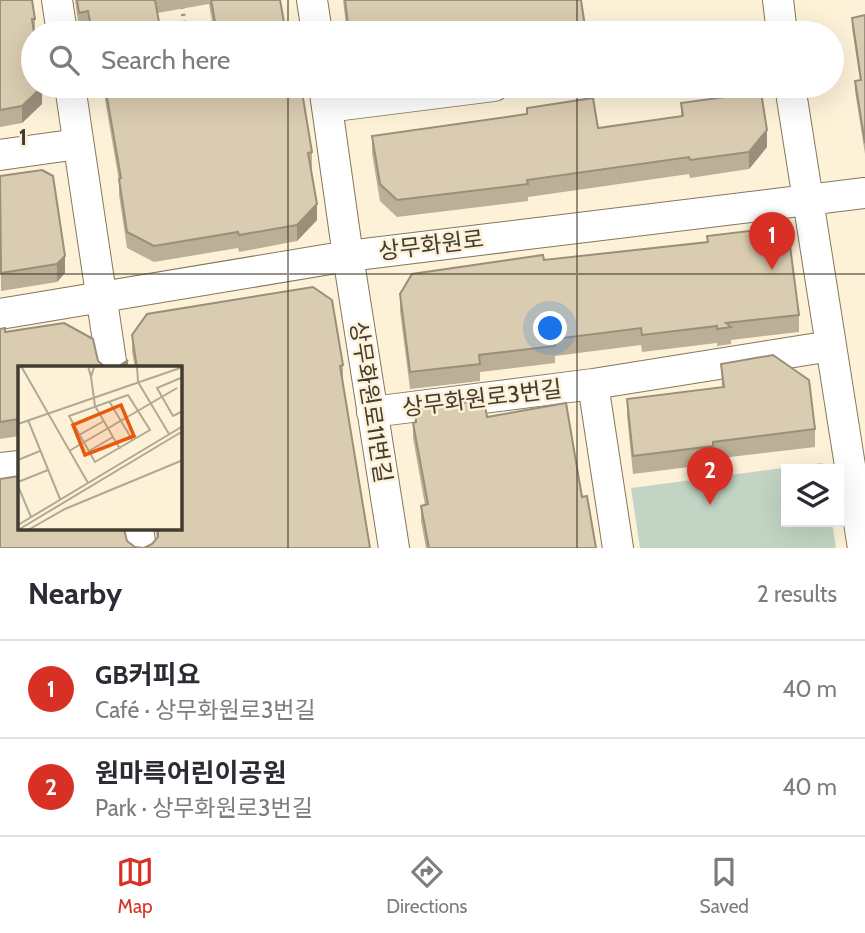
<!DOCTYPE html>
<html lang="en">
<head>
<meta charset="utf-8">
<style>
  body { margin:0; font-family:Cabin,"Noto Sans KR",sans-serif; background:#f2f2f3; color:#2b2b33 }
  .controls { position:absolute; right:21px; bottom:21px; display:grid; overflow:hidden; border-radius:0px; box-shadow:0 7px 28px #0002 }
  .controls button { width:63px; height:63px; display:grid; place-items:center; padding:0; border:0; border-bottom:2px solid #e1e1e2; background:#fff; color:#2b2b33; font:35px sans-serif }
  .you { position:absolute; left:551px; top:329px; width:24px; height:24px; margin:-18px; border:5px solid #fff; border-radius:50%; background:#1a73e8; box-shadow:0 0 0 10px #1a73e833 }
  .badge { display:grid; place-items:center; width:46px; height:46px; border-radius:50%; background:#d93025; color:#fff; font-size:23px; font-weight:700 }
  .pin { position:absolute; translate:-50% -58px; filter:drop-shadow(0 2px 4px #0008) }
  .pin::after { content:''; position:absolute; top:37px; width:24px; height:21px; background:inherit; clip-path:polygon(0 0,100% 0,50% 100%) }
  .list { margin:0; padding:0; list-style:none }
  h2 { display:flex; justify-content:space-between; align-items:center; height:91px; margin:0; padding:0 28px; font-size:30px }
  h2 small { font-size:23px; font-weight:400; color:#7c7c81 }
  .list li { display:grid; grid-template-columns:46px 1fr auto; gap:21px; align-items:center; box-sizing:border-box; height:98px; padding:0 28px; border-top:2px solid #e1e1e2 }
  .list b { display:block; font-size:26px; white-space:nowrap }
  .list p { margin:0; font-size:23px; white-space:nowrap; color:#7c7c81 }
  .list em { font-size:23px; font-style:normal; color:#7c7c81 }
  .icon { flex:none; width:38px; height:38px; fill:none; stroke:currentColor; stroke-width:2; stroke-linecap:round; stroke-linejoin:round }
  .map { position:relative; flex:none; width:865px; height:548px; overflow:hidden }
  .search { position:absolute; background:#fff; box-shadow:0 7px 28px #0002; left:21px; right:21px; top:21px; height:77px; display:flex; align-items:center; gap:18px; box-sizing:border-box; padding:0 24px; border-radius:38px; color:#7c7c81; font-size:26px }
  .sheet { height:287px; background:#fff }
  nav { display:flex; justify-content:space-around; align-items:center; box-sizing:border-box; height:98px; border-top:2px solid #e1e1e2; background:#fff; font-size:19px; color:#7c7c81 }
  nav a { display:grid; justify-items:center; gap:4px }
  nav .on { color:#d93025 }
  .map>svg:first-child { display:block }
  .green { fill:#c2d5c4 }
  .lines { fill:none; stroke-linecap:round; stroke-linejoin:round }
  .minor-casing { stroke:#84775c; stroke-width:32 }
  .path { stroke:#9a917f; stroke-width:4.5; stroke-dasharray:2 5; stroke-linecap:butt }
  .minor { stroke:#fff; stroke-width:30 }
  .wall { fill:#bbaf97 }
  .shaded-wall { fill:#998f7b }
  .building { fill:#daccb0; stroke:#998f7b; stroke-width:2 }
  .grid { fill:none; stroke:#423c30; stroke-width:2; stroke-opacity:0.55 }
  .labels { text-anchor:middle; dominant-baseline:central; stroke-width:5; stroke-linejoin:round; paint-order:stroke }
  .street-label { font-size:23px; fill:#423c30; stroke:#fdf1d8 }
  .inset-road { fill:none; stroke:#b2a995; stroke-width:2 }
  .view { fill:#e8590c; fill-opacity:0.15; stroke:#e8590c; stroke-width:3.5 }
  .inset-edge { fill:none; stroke:#423c30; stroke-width:3.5 }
  .grid-label { font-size:23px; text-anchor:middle; font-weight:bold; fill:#423c30; stroke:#fdf1d8; stroke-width:5; stroke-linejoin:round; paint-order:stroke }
</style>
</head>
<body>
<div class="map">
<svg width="865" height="548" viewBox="0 0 865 548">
  <rect width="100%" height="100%" fill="#fdf1d8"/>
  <!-- green -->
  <path class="green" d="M822 463 823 469H786V522H832L836 548H640L631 488Z"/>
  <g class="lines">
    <defs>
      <path id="minor" d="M57 0 62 33
        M312 0 317 33
        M778 0 782 33
        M70 86 112 368
        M324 86 348 256 394 548
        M790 86 863 548
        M327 107 494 86
        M0 155 78 144
        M0 314 348 256 865 193
        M593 384 618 548
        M372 412 593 384 831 346
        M0 468 19 466
        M138 529 141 548"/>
    </defs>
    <!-- minor casing -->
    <use href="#minor" class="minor-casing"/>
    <!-- path -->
    <path class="path" d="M181 0 186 33"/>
    <!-- minor -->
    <use href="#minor" class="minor"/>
  </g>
  <!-- wall -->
  <path class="wall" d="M0 0 35 19V33H33L42 104 22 123 0 127Z
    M75 0H280L286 33H214L209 4 157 13 161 33H89L88 28 79 29Z
    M343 0H581L586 33H347Z
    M865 15V154L855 91V81L860 80 852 28V18Z
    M98 86H301L312 152V168L311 169 317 220 297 241 239 252 238 248 154 262 127 248 119 195V181L104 94 100 95Z
    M681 103 767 147 749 169 690 178 689 174 528 197V201L397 217 380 201 372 153V136L527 114V108L598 128 681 116Z
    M0 176 65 273 57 282 1 291Z
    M707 236 799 315V332L731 340V344L717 346V343L642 352 641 345 555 356V363L480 372V381L410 389 400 311V294L544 260 707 242Z
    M313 287 332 300 343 365V382L370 548H144L152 544 157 538 155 529H180V368H135L132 352V335L147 314Z
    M0 329 5 332 19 368V436L0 439Z
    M721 364 815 429V447L713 459V464L633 474 627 416V399L722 387Z
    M415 409 487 417 582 497 596 548H426L421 521V506L425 505 413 438V423H415Z"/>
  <!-- shaded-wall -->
  <path class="shaded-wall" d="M42 87V104L22 123V106Z
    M767 130V147L749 169V152Z
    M317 204V220L297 241V225Z
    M65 256V273L57 282V264Z
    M128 360V368H121Z"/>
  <!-- building -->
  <path class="building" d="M0 0H32L35 19H32L34 33 33 86H42V87L22 106 0 110Z
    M77 0H155L161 33H92L88 11 79 13Z
    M211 0H280L286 33H217Z
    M345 0H581L586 33H349Z
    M865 15V143L855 81 861 80 852 18Z
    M105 86H301L312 152 308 153 317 204 297 225 239 235 238 232 154 246 127 232 119 179 121 178Z
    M761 92 767 130 749 152 690 160 689 157 527 180 528 184 397 200 380 184 372 136 527 114V108L593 98 598 128 683 116 681 103Z
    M42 170 53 176 65 256 57 264 1 273 0 176Z
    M767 229 790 246 799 315 726 323 731 327 717 329V326L642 335 641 328 554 339 555 346 479 355 480 364 410 372 400 294 412 274 543 255 544 260 708 242 707 236Z
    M313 287 332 300 343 365 340 366 370 548H144L152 544 158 537V529H180V368H137L132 335 147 314Z
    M64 323 93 339 98 361 105 367 112 368H19V419L0 422V329L5 328V332Z
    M773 355 809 380 815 429 713 442V446L633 456 627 399 724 387 721 364Z
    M128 360 121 368H116Z
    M484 400 487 417 566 403 582 497 587 496 596 548H429L421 506 428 504 413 423 416 422 415 409Z
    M19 476V529H124L127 541 135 547 144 548H0V479Z"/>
  <!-- grid -->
  <path class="grid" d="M288 0V33M577 0V33M288 86V548M577 86V548M0 274H865"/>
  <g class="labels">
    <!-- street labels -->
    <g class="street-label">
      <text transform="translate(431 245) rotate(-7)">상무화원로</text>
      <text transform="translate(482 398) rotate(-7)">상무화원로3번길</text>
      <text transform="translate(371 402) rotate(81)">상무화원로11번길</text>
    </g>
  </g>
  <!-- overview -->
  <g transform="translate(18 366)">
    <rect width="164" height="164" fill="#fdf1d8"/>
    <path class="inset-road" d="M3 0 70 117M70 0 73 11 76 1M119 0 120 16 151 68M73 11 77 40 102 83M165 11 139 22 155 50 165 45M110 29 132 64 77 96 51 50ZM91 35 115 75M10 54 42 133M0 58 165 1M61 69 86 55M51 85 159 22M71 85 95 71M0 94 22 85M0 116 30 104M0 120 13 151M0 159 165 60M0 164 165 65M10 164 47 143 165 94"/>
    <path class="view" d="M103 39 116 70 67 89 55 59Z"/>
    <rect width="164" height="164" class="inset-edge"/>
  </g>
  <g class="grid-label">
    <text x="23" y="145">1</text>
  </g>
</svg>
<div class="controls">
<button><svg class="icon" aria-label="layers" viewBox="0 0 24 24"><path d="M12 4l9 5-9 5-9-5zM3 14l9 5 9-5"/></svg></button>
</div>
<div class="you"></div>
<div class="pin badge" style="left:772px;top:270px">1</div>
<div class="pin badge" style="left:710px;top:505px">2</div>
<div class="search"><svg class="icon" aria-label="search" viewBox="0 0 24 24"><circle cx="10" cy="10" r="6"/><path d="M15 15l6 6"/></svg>Search here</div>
</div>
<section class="sheet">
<h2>Nearby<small>2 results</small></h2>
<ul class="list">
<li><span class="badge">1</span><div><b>GB커피요</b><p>Café · 상무화원로3번길</p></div><em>40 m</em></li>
<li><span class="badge">2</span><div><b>원마륵어린이공원</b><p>Park · 상무화원로3번길</p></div><em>40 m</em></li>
</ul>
</section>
<nav>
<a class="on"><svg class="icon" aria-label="map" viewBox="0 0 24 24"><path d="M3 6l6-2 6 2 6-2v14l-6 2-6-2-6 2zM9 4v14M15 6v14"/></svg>Map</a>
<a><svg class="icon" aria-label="directions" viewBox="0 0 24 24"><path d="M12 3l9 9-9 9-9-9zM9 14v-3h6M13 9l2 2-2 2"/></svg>Directions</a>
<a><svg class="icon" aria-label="saved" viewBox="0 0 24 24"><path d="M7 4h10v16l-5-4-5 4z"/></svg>Saved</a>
</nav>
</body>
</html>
